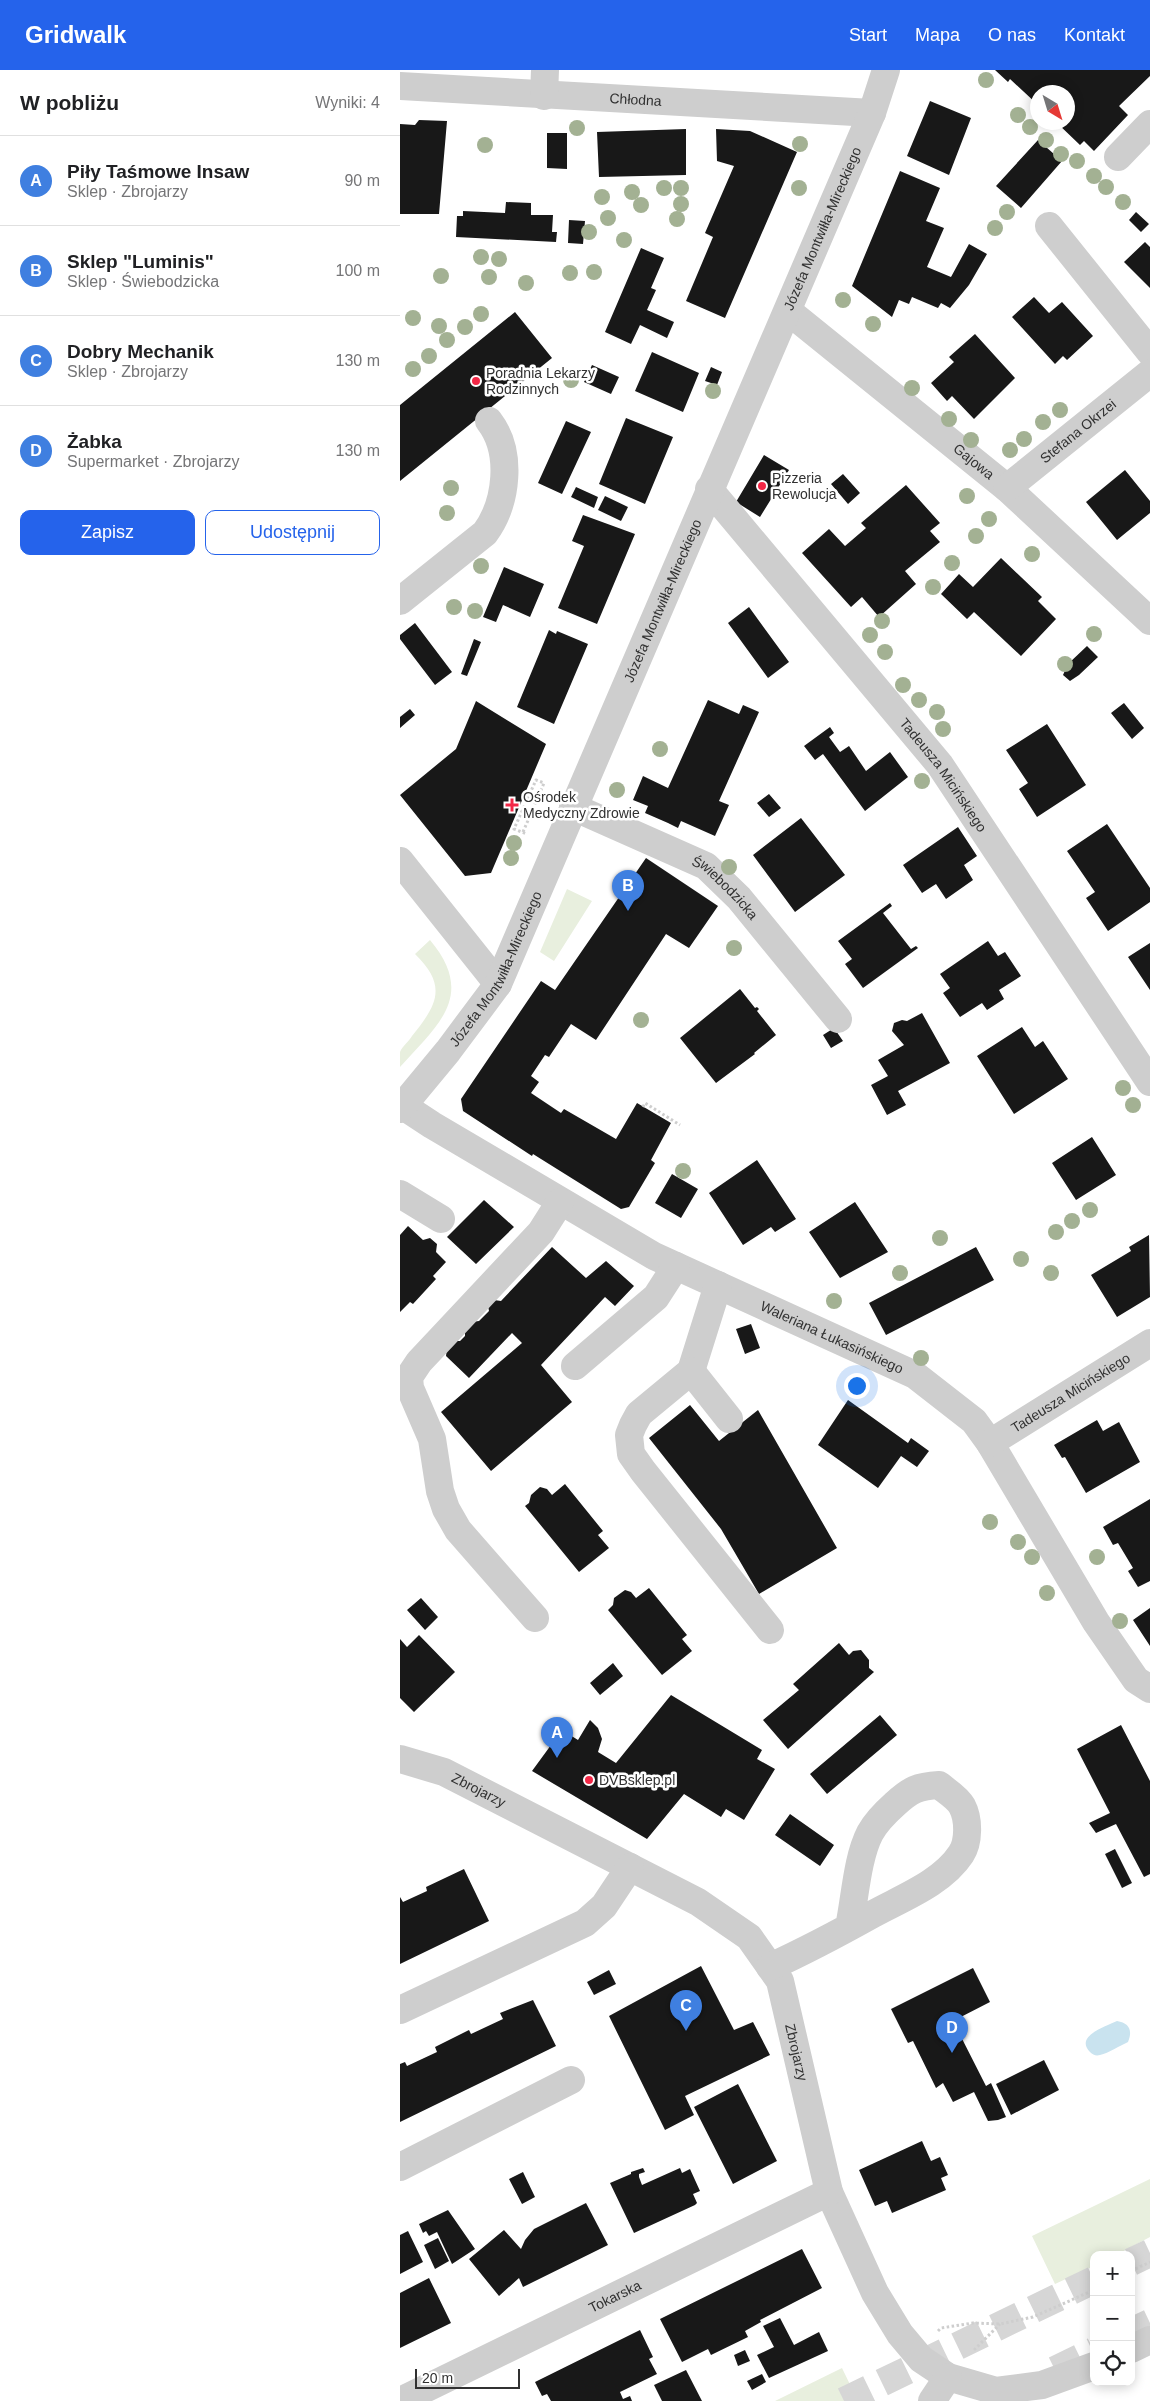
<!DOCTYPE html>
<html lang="pl">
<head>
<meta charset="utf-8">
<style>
  body { margin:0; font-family:Arial,sans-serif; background:#f6f6f6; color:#202124 }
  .controls { position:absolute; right:15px; bottom:15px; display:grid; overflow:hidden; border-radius:10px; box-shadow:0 2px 12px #0003 }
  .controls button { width:45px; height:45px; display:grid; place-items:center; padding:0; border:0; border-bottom:1px solid #e0e0e0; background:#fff; color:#202124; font:25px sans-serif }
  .compass { position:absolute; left:630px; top:15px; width:45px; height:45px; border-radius:50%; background:#fff; box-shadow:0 2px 12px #0003; rotate:142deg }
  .scale { position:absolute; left:15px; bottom:12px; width:105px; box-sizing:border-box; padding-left:5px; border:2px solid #313131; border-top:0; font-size:14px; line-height:18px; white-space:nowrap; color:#313131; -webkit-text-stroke:4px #fff; paint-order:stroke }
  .you { position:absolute; left:456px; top:1315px; width:18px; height:18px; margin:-12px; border:4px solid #fff; border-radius:50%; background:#1a73e8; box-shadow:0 0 0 8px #1a73e833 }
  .badge { display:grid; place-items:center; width:32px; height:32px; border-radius:50%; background:#2563eb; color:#fff; font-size:16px; font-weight:700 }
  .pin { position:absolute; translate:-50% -41px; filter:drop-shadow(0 1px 2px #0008) }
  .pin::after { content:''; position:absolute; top:26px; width:18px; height:15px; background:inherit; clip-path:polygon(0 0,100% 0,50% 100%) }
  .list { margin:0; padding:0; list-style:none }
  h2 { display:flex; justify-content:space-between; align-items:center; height:65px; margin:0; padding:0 20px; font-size:21px }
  h2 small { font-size:16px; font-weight:400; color:#757577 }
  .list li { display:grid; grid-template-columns:32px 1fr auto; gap:15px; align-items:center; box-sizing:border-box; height:90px; padding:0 20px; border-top:1px solid #e0e0e0 }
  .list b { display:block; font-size:19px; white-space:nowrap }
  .list p { margin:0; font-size:16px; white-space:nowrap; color:#757577 }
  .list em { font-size:16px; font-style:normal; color:#757577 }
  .actions { display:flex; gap:10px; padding:15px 20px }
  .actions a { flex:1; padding:11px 0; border:1px solid #2563eb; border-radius:10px; text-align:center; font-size:18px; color:#2563eb }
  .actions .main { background:#2563eb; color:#fff }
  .icon { flex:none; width:28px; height:28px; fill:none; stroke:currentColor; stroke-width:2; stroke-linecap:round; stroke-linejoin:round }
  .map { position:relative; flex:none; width:750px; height:2331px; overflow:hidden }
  header { display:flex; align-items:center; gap:30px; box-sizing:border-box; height:70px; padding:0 25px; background:#2563eb; color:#fff }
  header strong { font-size:24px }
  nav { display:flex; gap:28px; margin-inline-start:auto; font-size:18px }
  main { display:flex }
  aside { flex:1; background:#fff }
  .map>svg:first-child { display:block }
  .green { fill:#e8efde }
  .water { fill:#c9e3ef }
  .building { fill:#181818 }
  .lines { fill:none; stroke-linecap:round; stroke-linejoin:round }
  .major-tunnel { stroke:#d6d6d6; stroke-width:28; stroke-dasharray:28 14; stroke-linecap:butt }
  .path { stroke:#cecece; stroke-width:3; stroke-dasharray:2.5 2.5; stroke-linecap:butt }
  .minor { stroke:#cecece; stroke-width:28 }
  .tree { fill:#a3b193 }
  .poi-dot { fill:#f32746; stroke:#fff; stroke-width:2 }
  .labels { text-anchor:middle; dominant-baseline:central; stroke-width:5; stroke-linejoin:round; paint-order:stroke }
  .street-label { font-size:14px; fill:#313131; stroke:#fff }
  .poi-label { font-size:14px; fill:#313131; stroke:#fff; text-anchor:start }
</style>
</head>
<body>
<header>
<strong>Gridwalk</strong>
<nav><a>Start</a><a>Mapa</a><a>O nas</a><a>Kontakt</a></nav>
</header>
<main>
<aside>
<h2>W pobliżu<small>Wyniki: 4</small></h2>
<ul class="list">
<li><span class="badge" style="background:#3f7fe0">A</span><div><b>Piły Taśmowe Insaw</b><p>Sklep · Zbrojarzy</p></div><em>90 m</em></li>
<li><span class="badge" style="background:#3f7fe0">B</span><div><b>Sklep &quot;Luminis&quot;</b><p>Sklep · Świebodzicka</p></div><em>100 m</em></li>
<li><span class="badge" style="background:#3f7fe0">C</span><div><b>Dobry Mechanik</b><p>Sklep · Zbrojarzy</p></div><em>130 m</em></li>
<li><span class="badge" style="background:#3f7fe0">D</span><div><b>Żabka</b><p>Supermarket · Zbrojarzy</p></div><em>130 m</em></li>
</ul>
<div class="actions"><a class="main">Zapisz</a><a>Udostępnij</a></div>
</aside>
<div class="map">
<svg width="750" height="2331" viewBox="0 0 750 2331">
  <rect width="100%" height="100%" fill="#fff"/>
  <!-- green -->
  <path class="green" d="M167 819 192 831 154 891 140 882Z
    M30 870C76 925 39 954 0 997 0 993 0 986 0 982 2 977 9 971 12 966 37 935 48 916 15 884Z
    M750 2109V2167L716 2185H694V2196L655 2214 632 2166Z
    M442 2298 458 2331H375Z"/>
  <!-- water -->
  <path class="water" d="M717 1951C729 1953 733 1960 728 1972 719 1976 709 1983 700 1985 696 1986 693 1985 690 1982 674 1966 707 1956 717 1951Z"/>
  <!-- building -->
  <path class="building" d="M595 0H750V6L719 36 728 45 694 81 684 71 680 75 656 52H668V22H638V35L610 9 608 12Z
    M530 31 571 48 549 105 507 86Z
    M19 50 47 51 39 144H0V54L15 55Z
    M286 59V105L199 107 197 62Z
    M316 59 350 61 397 82 325 248 286 231 313 167 305 163 334 96 317 91Z
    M147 63H167V99L147 98Z
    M638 70 662 91 621 138 596 116Z
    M500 101 540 118 526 151 544 158 527 197 551 207 569 174 587 184 569 215 550 238 541 233 538 238 512 227 509 234 499 230 492 247 452 216Z
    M106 132 131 133V145H153L152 162H157L156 172 56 167 57 146H63V141L105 143Z
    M736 142 749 154 741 162 729 150Z
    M169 150 185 151 183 174 168 173Z
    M745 172 750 177V218L724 192Z
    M241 178 264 188 251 218 256 220 247 240 274 252 267 268 240 255 231 274 205 262Z
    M634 227 649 243 662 232 693 266 667 290 663 286 655 294 612 247Z
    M115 242 152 288 0 411V335Z
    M575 264 615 308 574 349 552 326 547 331 531 313 554 292 549 287Z
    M252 282 299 303 283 342 235 321Z
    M192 295 219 307 211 324 184 312Z
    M311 297 322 302 317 315 305 311Z
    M226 348 273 367 245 434 199 414Z
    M166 351 191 362 162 424 138 413Z
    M364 385 389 400 360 447 336 432Z
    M725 400 750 431V443L717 470 686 432Z
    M443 404 460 423 448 434 431 414Z
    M506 415 540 453 530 461 540 472 505 501 516 514 479 547 462 527 451 537 402 483 429 459 445 476 466 458 461 453Z
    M176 417 198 427 194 438 171 427Z
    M205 426 228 437 221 451 198 440Z
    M183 445 235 464 197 554 158 538 184 476 172 471Z
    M601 488 642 527 638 531 656 549 621 586 574 542 567 549 541 524 559 504 573 517Z
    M104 497 144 514 130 547 103 535 96 552 83 547Z
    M349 537 389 592 368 608 328 553Z
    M15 553 52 602 35 615 0 569V565Z
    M149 560 156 564 157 561 188 574 154 654 117 637Z
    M74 569 81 572 67 606 61 604Z
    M687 576 698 587 679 605 670 611 663 605 668 594Z
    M308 630 339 644 343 635 359 642 319 731 329 735 315 766 281 751 278 758 268 753 245 743 248 736 233 730 243 706 268 718Z
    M76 631 146 674 91 803 65 806 0 725 56 679Z
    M724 633 744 658 732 669 711 643Z
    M10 639 15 645 0 658V647Z
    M647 654 686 715 637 747 619 719 628 713 606 680Z
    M430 657 434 663 429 667 440 682 449 676 466 701 490 682 508 707 465 741 423 684 415 690 404 676Z
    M369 724 381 738 369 747 357 733Z
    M401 748 445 805 395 842 353 785Z
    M707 754 750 818V832L708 861 686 828 695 822 667 781Z
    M558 757 577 786 564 795 573 810 546 829 536 814 522 823 503 795Z
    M246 788 318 836 289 878 266 864 196 970 171 954 149 987 145 985 131 1006 139 1012 131 1023 161 1043 164 1039 216 1069 237 1033 271 1053 251 1090 255 1093 229 1137 221 1139 133 1084 132 1086 63 1041 61 1029 141 911 155 920Z
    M490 833 492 836 483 843 511 879 516 876 518 878 463 918 445 894 452 889 438 871Z
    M588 871 598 886 605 882 621 906 599 920 604 929 587 940 582 933 560 947 543 923 550 918 540 904Z
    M750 873V920L728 887Z
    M340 919 355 938 357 937 359 939 357 941 376 965 354 983 355 984 316 1013 280 968Z
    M522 943 550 993 498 1021 506 1035 487 1045 471 1015 488 1006 478 990 504 975 492 961 494 953 502 950 507 951Z
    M622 957 635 977 643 971 668 1009 614 1044 577 986Z
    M434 958 443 971 431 978 423 965Z
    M692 1067 716 1105 676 1130 652 1093Z
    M357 1090 396 1149 375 1162 371 1157 343 1175 309 1123Z
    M272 1104 298 1119 281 1148 255 1133Z
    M84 1130 114 1157 76 1194 47 1167Z
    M455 1132 488 1182 440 1208 409 1162Z
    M8 1156 23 1170 30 1168 37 1174 36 1182 46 1192 33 1206 36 1209 13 1234 10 1232 0 1242V1165Z
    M749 1165 750 1227 717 1247 691 1205 731 1181 729 1177Z
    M152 1177 186 1208 206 1191 234 1216 215 1236 205 1227 141 1295 172 1332 91 1401 41 1342 122 1273 112 1263 69 1308 46 1286 47 1278 53 1271H60L65 1266V1259L71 1252 79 1251 89 1241 88 1236 94 1230 101 1231Z
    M576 1177 594 1210 486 1265 469 1233Z
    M351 1254 360 1278 345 1284 336 1259Z
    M448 1330 508 1373 511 1368 529 1381 517 1397 501 1386 478 1418 418 1375Z
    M290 1335 319 1371 358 1340 437 1478 359 1524 321 1459 249 1368Z
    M697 1350 703 1361 719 1352 740 1392 686 1423 665 1387 662 1388 654 1375Z
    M165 1414 203 1461 198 1465 209 1478 179 1502 125 1436 129 1433 131 1425 140 1417 147 1419 152 1425Z
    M750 1429V1511L738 1517 728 1501 733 1498 718 1473 713 1475 703 1457Z
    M249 1518 287 1565 282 1569 292 1581 262 1605 208 1540 213 1535 214 1528 225 1520 231 1522 236 1528Z
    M21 1528 38 1547 25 1560 7 1540Z
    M750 1538V1576L733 1550Z
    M19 1565 55 1602 14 1642 0 1628V1569L7 1577Z
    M439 1573 449 1585 453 1581 461 1580 469 1590V1598L474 1602 388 1679 363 1650 399 1620 393 1614Z
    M213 1593 223 1606 200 1625 190 1613Z
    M271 1625 362 1680 357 1689 375 1699 344 1750 326 1739 321 1747 284 1724 247 1769 132 1701 162 1660 178 1670 190 1650 198 1658 202 1669 198 1682 216 1693Z
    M480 1645 497 1665 427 1724 410 1704Z
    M721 1655 750 1711V1804L744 1807 716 1754 696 1763 689 1753 710 1743 677 1679Z
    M390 1744 434 1775 420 1796 375 1765Z
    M715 1779 732 1813 722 1818 705 1784Z
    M64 1799 89 1851 0 1894V1827L3 1832 27 1821 26 1817Z
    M301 1896 334 1960 353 1952 370 1985 285 2026 294 2045 265 2060 209 1946Z
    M573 1898 590 1932 553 1951 586 2016 591 2013 606 2047 598 2050 588 2051 574 2022 553 2032 543 2013 536 2018 513 1971 508 1973 491 1939Z
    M209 1900 216 1914 194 1925 187 1912Z
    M133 1930 156 1976 0 2052V1994L5 1992 7 1996 37 1982 35 1977 69 1960 71 1964 103 1949 100 1943Z
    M644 1990 659 2020 611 2045 596 2014Z
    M338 2014 377 2091 333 2114 294 2037Z
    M522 2071 531 2091 540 2087 548 2105 541 2108 546 2120 492 2143 487 2131 475 2136 459 2100Z
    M243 2098 245 2102 239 2104V2107L242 2115 280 2098 282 2103 290 2099 300 2121 293 2124 297 2133 295 2135 234 2163 210 2113 231 2104V2102Z
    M123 2102 135 2127 122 2134 109 2109Z
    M186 2133 208 2175 123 2217 119 2208 99 2226 69 2189 104 2160 121 2179 125 2170 134 2159Z
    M48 2140 75 2179 52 2194 37 2162 29 2166 26 2161 23 2163 19 2154Z
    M8 2161 23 2192 0 2204V2165Z
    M38 2168 49 2191 35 2199 24 2175Z
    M402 2179 422 2218 360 2250 361 2252 345 2261 348 2267 311 2285 308 2279 282 2292 260 2249Z
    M29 2208 51 2253 0 2278V2223Z
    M380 2248 394 2275 419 2262 428 2281 369 2308 357 2285 374 2277 363 2256Z
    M240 2260 253 2287 249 2289 257 2304 220 2322 223 2329 230 2326 232 2331H151L147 2324 142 2326 135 2312Z
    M345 2280 350 2291 338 2296 334 2285Z
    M286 2300 302 2331H262L254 2315Z
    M362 2304 366 2312 352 2320 347 2311Z"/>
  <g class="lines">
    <!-- major-tunnel -->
    <path class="major-tunnel" d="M731 2192 750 2183
      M731 2262 750 2253
      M655 2300 694 2281
      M444 2331 694 2210"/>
    <!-- path -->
    <path class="path" d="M123 762 144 713 136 710 114 759 127 764
      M243 1037 245 1033 280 1055
      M731 2201 750 2192
      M538 2261 541 2258 573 2253 600 2254 633 2247 694 2220
      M574 2280 600 2254"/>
    <!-- minor -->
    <g class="minor">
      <path id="s1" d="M0 16 472 43"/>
      <path d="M144 26 145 0"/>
      <path d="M718 87 750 54"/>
      <path d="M649 156 750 282"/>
      <path id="s2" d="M388 241 607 418 750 551"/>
      <path id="s3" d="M607 418 750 303"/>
      <path id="s4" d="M309 419 540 695 750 1012"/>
      <path d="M0 531 85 463C107 433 113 382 89 351"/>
      <path id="s5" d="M173 737 306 796 339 828 438 949"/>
      <path d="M0 791 98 914"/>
      <path id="s6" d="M3 1036 32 1055 254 1186 515 1305 574 1351 590 1373 696 1552 736 1610 750 1619"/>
      <path id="s7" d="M0 1039 48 981 98 914 472 43 486 0"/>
      <path d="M0 1124 41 1149"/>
      <path d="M318 1215 291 1301 239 1344 233 1355 229 1365 231 1384 243 1401 370 1560"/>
      <path d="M175 1296 256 1227 276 1196"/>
      <path d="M291 1301 329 1349"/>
      <path id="s8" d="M590 1373 750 1273"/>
      <path d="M135 1548 58 1460 46 1439 40 1421 32 1369 10 1318 9 1307 19 1292 141 1162 160 1132"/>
      <path id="s9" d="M0 1689 44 1702 298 1832 349 1867 380 1911 429 2122 475 2223 500 2264 521 2289 548 2307 596 2321 642 2315 694 2296"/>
      <path d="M370 1897C405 1881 439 1863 473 1844 502 1828 542 1813 561 1784 569 1772 569 1749 562 1736 557 1727 546 1721 539 1715 518 1716 510 1720 495 1734 486 1742 476 1752 470 1763 457 1788 455 1829 449 1857"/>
      <path d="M0 1940 185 1853 204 1836 230 1797"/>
      <path d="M0 2097 171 2010"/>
      <path d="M731 2279 750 2270"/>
      <path id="s10" d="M0 2331 429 2122"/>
      <path d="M532 2331 548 2307"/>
    </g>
  </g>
  <!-- trees -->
  <g class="tree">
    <circle cx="586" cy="10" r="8"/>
    <circle cx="618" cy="45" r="8"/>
    <circle cx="630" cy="57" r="8"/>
    <circle cx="177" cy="58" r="8"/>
    <circle cx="646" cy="70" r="8"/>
    <circle cx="400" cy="74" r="8"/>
    <circle cx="85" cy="75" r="8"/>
    <circle cx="661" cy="84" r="8"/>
    <circle cx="677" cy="91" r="8"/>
    <circle cx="694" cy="106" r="8"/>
    <circle cx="706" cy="117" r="8"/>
    <circle cx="264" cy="118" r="8"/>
    <circle cx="281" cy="118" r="8"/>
    <circle cx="399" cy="118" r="8"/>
    <circle cx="232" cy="122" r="8"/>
    <circle cx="202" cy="127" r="8"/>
    <circle cx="723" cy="132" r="8"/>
    <circle cx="281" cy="134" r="8"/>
    <circle cx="241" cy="135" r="8"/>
    <circle cx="607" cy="142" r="8"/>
    <circle cx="208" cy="148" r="8"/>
    <circle cx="277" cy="149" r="8"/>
    <circle cx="595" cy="158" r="8"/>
    <circle cx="189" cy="162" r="8"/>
    <circle cx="224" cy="170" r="8"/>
    <circle cx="81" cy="187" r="8"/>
    <circle cx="99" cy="189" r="8"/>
    <circle cx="194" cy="202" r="8"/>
    <circle cx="170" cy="203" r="8"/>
    <circle cx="41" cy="206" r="8"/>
    <circle cx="89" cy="207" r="8"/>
    <circle cx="126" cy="213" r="8"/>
    <circle cx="443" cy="230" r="8"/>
    <circle cx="81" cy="244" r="8"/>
    <circle cx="13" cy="248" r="8"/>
    <circle cx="473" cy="254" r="8"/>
    <circle cx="39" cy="256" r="8"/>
    <circle cx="65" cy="257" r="8"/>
    <circle cx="47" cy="270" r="8"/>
    <circle cx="29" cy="286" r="8"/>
    <circle cx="13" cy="299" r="8"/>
    <circle cx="171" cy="310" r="8"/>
    <circle cx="512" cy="318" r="8"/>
    <circle cx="313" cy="321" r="8"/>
    <circle cx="660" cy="340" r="8"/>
    <circle cx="549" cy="349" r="8"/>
    <circle cx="643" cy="352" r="8"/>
    <circle cx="624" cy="369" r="8"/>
    <circle cx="571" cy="370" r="8"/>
    <circle cx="610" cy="380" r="8"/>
    <circle cx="51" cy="418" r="8"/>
    <circle cx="567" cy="426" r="8"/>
    <circle cx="47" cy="443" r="8"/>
    <circle cx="589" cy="449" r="8"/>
    <circle cx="576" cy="466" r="8"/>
    <circle cx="632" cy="484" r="8"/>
    <circle cx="552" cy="493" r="8"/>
    <circle cx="81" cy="496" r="8"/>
    <circle cx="533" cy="517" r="8"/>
    <circle cx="54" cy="537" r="8"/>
    <circle cx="75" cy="541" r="8"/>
    <circle cx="482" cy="551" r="8"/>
    <circle cx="694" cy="564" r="8"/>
    <circle cx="470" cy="565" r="8"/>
    <circle cx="485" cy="582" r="8"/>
    <circle cx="665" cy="594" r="8"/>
    <circle cx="503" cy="615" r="8"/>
    <circle cx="519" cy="630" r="8"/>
    <circle cx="537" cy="642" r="8"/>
    <circle cx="543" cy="659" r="8"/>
    <circle cx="260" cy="679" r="8"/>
    <circle cx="522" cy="711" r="8"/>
    <circle cx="217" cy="720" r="8"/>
    <circle cx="114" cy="773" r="8"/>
    <circle cx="111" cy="788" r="8"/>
    <circle cx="329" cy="797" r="8"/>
    <circle cx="334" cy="878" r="8"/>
    <circle cx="241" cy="950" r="8"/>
    <circle cx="723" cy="1018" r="8"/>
    <circle cx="733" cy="1035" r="8"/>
    <circle cx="283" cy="1101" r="8"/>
    <circle cx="690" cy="1140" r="8"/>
    <circle cx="672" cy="1151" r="8"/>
    <circle cx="656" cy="1162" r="8"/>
    <circle cx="540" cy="1168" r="8"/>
    <circle cx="621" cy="1189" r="8"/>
    <circle cx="500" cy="1203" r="8"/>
    <circle cx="651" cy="1203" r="8"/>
    <circle cx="434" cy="1231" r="8"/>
    <circle cx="521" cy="1288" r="8"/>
    <circle cx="590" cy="1452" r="8"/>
    <circle cx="618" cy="1472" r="8"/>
    <circle cx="632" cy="1487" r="8"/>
    <circle cx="697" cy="1487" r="8"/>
    <circle cx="647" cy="1523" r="8"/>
    <circle cx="720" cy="1551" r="8"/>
  </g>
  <!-- markers -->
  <g class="poi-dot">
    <circle cx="76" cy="311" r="5"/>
    <circle cx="362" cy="416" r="5"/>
    <path d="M109.5 727.5h5v5h5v5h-5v5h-5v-5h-5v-5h5z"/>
    <circle cx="189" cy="1710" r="5"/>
  </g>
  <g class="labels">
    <!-- street labels -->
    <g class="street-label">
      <text stroke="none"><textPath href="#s1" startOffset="236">Chłodna</textPath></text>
      <text stroke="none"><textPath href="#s7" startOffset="981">Józefa Montwiłła-Mireckiego</textPath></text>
      <text stroke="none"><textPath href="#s3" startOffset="91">Stefana Okrzei</textPath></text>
      <text stroke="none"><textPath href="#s2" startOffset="239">Gajowa</textPath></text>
      <text stroke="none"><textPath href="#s7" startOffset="576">Józefa Montwiłła-Mireckiego</textPath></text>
      <text stroke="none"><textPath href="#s4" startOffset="370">Tadeusza Micińskiego</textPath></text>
      <text stroke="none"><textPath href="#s5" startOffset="174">Świebodzicka</textPath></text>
      <text stroke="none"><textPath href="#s7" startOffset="171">Józefa Montwiłła-Mireckiego</textPath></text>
      <text stroke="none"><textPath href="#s6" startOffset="488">Waleriana Łukasińskiego</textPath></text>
      <text stroke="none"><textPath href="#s8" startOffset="95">Tadeusza Micińskiego</textPath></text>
      <text stroke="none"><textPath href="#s9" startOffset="85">Zbrojarzy</textPath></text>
      <text stroke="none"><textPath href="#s9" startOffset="520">Zbrojarzy</textPath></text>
      <text stroke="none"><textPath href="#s10" startOffset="239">Tokarska</textPath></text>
    </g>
    <!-- poi labels -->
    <g class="poi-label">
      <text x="86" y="303">Poradnia Lekarzy<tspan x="86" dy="16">Rodzinnych</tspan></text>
      <text x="372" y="408">Pizzeria<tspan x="372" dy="16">Rewolucja</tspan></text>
      <text x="123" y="727">Ośrodek<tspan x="123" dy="16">Medyczny Zdrowie</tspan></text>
      <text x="199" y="1710">DVBsklep.pl</text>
    </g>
  </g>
</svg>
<div class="controls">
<button>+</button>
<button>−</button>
<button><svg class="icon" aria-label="locate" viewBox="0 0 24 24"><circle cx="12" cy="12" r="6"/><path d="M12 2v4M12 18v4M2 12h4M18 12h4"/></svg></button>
</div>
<svg class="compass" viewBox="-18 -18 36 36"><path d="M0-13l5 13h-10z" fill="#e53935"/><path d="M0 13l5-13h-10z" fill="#757577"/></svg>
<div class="scale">20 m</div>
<div class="you"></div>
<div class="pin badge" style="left:157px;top:1688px;background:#3f7fe0">A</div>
<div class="pin badge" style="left:228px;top:841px;background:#3f7fe0">B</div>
<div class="pin badge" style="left:286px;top:1961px;background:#3f7fe0">C</div>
<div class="pin badge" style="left:552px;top:1983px;background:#3f7fe0">D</div>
</div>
</main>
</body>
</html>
